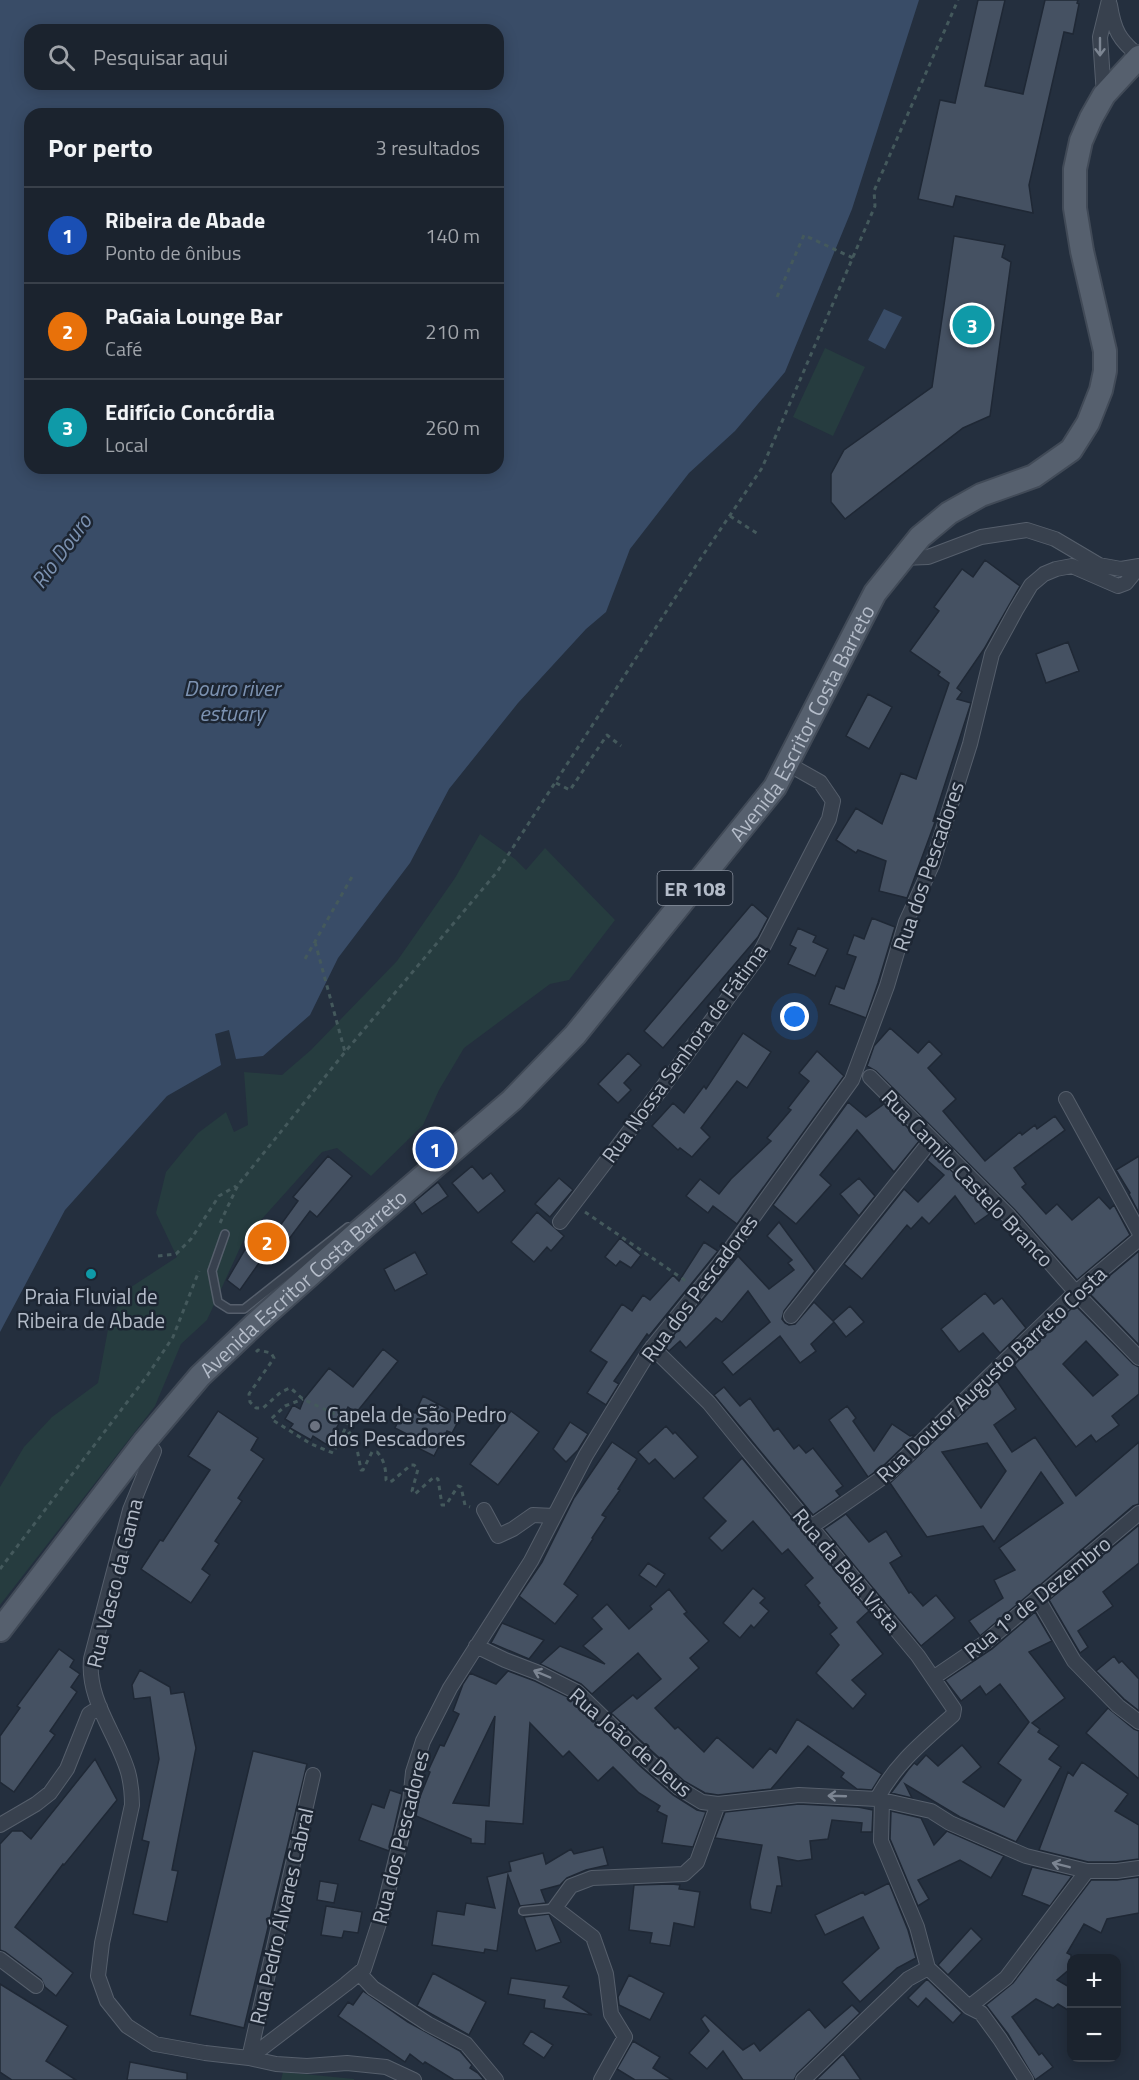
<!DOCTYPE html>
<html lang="pt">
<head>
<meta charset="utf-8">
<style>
  body { margin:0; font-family:"Titillium Web",sans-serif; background:#282f3a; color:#f1f3f6 }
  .controls { position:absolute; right:18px; bottom:18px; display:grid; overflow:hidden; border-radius:12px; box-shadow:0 3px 15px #0003 }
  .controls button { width:54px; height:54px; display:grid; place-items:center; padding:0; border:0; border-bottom:2px solid #39404a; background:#1b232e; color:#f1f3f6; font:30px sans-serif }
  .you { position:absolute; left:795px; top:1017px; width:21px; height:21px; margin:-15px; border:4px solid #fff; border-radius:50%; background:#1a73e8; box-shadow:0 0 0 9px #1a73e833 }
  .badge { display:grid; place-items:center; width:39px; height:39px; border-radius:50%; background:#1a73e8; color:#fff; font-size:20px; font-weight:700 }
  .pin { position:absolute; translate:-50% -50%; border:3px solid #fff; box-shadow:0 2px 6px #0006 }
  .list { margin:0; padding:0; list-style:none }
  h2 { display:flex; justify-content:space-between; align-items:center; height:78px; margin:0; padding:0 24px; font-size:26px }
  h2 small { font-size:20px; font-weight:400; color:#a0a4aa }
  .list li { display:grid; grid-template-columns:39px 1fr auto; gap:18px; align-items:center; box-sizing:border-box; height:96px; padding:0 24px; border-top:2px solid #39404a }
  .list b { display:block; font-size:22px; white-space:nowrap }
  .list p { margin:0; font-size:20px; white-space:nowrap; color:#a0a4aa }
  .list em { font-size:20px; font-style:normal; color:#a0a4aa }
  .icon { flex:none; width:33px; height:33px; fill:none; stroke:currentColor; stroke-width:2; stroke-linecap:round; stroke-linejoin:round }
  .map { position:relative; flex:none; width:1139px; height:2080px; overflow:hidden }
  .search { position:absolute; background:#1b232e; box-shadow:0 3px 15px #0003; left:24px; top:24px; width:480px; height:66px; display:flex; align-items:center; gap:15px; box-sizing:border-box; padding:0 21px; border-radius:18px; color:#a0a4aa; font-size:22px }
  .panel { position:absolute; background:#1b232e; box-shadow:0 3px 15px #0003; left:24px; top:108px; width:480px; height:366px; border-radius:18px }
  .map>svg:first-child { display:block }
  .green { fill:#263c3f }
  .water { fill:#394c67; fill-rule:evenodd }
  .building { fill:#455162; stroke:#1f2835; stroke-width:1.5; fill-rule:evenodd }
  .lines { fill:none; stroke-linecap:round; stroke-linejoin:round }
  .service-casing { stroke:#565f6c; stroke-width:10 }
  .minor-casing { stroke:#565f6c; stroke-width:16 }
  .primary-casing { stroke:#414a57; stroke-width:26 }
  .path { stroke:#44595c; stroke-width:3; stroke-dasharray:4.5 4.5; stroke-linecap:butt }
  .service { stroke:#38414e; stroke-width:7 }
  .minor { stroke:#38414e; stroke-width:14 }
  .primary { stroke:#56606e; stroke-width:22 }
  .oneway { stroke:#7c8592 }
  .culture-dot { fill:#0f9aa8; stroke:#1d2633; stroke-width:2 }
  .worship-dot { fill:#6b7280; stroke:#1d2633; stroke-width:2 }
  .labels { text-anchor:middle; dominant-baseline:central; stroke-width:5; stroke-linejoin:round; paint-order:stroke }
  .shield { fill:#1d2633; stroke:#878f9c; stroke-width:1.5 }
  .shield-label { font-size:20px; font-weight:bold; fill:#b4bcc9 }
  .street-label { font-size:21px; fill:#b4bcc9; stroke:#1d2633 }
  .poi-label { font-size:21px; fill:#b4bcc9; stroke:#1d2633 }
  .water-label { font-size:22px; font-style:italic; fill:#7c92b1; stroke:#1d2633 }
</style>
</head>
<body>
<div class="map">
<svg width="1139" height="2080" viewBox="0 0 1139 2080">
  <rect width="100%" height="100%" fill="#242f3e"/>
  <!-- green -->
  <path class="green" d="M825 348 865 367 833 436 793 417Z
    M480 834 515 859 526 870 545 848 615 920 569 980 550 984 464 1048 439 1090 423 1125 371 1176 337 1148 322 1152 244 1239 207 1320 181 1344 155 1406 0 1605V1487L24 1447 52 1417 98 1383 109 1324 125 1291 177 1257 156 1213 166 1172 198 1133 226 1112 234 1132 248 1125 244 1072 282 1075 311 1050 397 961 455 878Z
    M283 2072 354 2079V2080H281Z"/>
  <!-- water -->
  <path class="water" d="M0 0H919L852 209 785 372 735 431 689 473 630 549 606 612 586 629 518 703 449 789 410 863 338 958 310 1015 263 1056 236 1059 229 1030 215 1034 221 1065 167 1096 65 1210 0 1332ZM30 30H498V84H30ZM30 114H498V468H30Z
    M884 309 902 317 885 349 868 340Z"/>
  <!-- building -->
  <path class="building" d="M978 0H1005L985 86 1023 94 1045 0H1078L1077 3 1079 4 1073 34 1064 32 1029 185 1033 213 956 196 953 207 918 199 940 100 955 103Z
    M954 236 1005 245 1002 257 1011 262 990 416 963 428 845 519 831 502V474L844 450 932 387Z
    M985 560 1020 586 984 649 957 688 962 692 957 699 971 703 933 821 935 822 907 898 879 891 886 861 858 850 856 853 836 840 856 808 882 824 901 773 916 779 949 683 938 675 940 672 910 651 939 611 934 607 962 569 973 577Z
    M1068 642 1079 671 1046 683 1036 654Z
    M868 694 892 707 869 749 846 736Z
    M752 904 768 918 758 937 663 1048 644 1031Z
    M872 918 895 927 878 983 866 1018 829 1004 836 986 844 989 856 957 847 954 854 935 864 939Z
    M798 928 816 936 813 942 828 949 815 976 788 964 796 948 790 945Z
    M890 1028 918 1053 929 1041 942 1054 928 1068 956 1099 943 1111 985 1161 1020 1132 1022 1135 1035 1125 1037 1129 1055 1116 1065 1130 1014 1168 1026 1184 1022 1187 1046 1214 1057 1204 1072 1220 1099 1197 1110 1209 1114 1205 1130 1235 1077 1280 1015 1210 876 1071 867 1066 874 1046Z
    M743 1033 771 1052 747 1088 737 1081 701 1128 710 1137 692 1157 680 1148 678 1150 652 1126 673 1103 684 1113 704 1086 706 1089Z
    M817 1051 844 1076 737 1224 713 1206 708 1213 686 1196 700 1179 719 1194 731 1179 771 1141 767 1138 791 1110 788 1108 809 1081 799 1073Z
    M628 1053 641 1065 624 1083 631 1090 618 1103 598 1084Z
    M848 1102 866 1117 884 1104 920 1140 894 1172 857 1130 820 1175 831 1185 796 1224 773 1205Z
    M933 1152 992 1212 975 1224 955 1196 929 1224 922 1217 911 1229 907 1225 862 1279 844 1264 904 1189 918 1202 944 1175 927 1160Z
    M328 1156 352 1176 317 1217 310 1211 286 1243 274 1234 298 1201 293 1197Z
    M1139 1156V1213L1129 1194 1130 1193 1116 1170Z
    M472 1166 483 1179 491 1173 505 1191 478 1213 452 1183Z
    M559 1178 573 1190 550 1217 535 1204Z
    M859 1178 875 1196 859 1216 840 1194Z
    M438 1182 448 1196 422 1214 414 1202Z
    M537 1212 564 1236 551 1251 547 1247 534 1262 511 1242Z
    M779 1222 815 1271 784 1311 782 1319 785 1323 789 1325 795 1324 814 1302 833 1321 850 1306 864 1322 846 1337 834 1322 811 1344 816 1351 800 1363 780 1336 733 1375 722 1362 770 1322 748 1291 722 1322 716 1318 686 1348 680 1341 669 1351 664 1347 738 1256 769 1289 794 1270 788 1263 792 1260 767 1236Z
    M620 1238 641 1255 631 1268 620 1261 616 1266 605 1257Z
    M250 1241 266 1253 240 1290 227 1280Z
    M704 1242 718 1251 649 1336 647 1334 614 1381 619 1384 606 1405 587 1393 607 1362 590 1351 622 1304 632 1311 643 1295 650 1300 673 1275 679 1281Z
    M1139 1251V1345L1089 1293Z
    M415 1252 427 1274 395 1291 384 1269Z
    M985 1293 994 1304 1002 1298 1026 1328 1000 1353 983 1333 959 1352 941 1329Z
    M1075 1305 1133 1364 1139 1367V1394L1112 1416 1119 1425 1096 1442 1091 1435 1076 1447 1014 1365ZM1086 1341 1118 1375 1093 1396 1063 1364Z
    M383 1349 398 1361 356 1413 348 1407 327 1445 313 1436 311 1440 290 1428 293 1424 285 1419 293 1405 300 1409 304 1399 329 1368 353 1387Z
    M997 1381 1016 1409 994 1425 1012 1452 1035 1437 1076 1496 1139 1442V1504L1133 1506 980 1636 969 1621 1003 1598 994 1580 1015 1570 999 1548 1063 1503 1041 1472 994 1542 983 1526 927 1537 890 1483ZM987 1443 1006 1471 981 1508 942 1452Z
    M724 1387 740 1406 750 1398 774 1431 778 1428 794 1449 799 1445 806 1453 813 1448 843 1486 836 1491 840 1496 813 1515 714 1395Z
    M423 1396 461 1416 452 1433 447 1431 434 1456 414 1446 417 1439 395 1428 404 1408 415 1413Z
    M847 1406 856 1418 853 1421 874 1451 892 1424 910 1436 915 1435 883 1466 868 1477 829 1420Z
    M218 1411 258 1438 251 1450 264 1459 238 1498 242 1501 215 1541 219 1544 202 1569 210 1575 191 1603 141 1569 160 1540 163 1541 210 1470 188 1456Z
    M511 1411 539 1432 498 1485 470 1464Z
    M570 1422 588 1434 578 1450 566 1462 553 1449Z
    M666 1426 673 1434 675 1432 698 1457 674 1479 655 1459 649 1464 638 1452Z
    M612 1442 637 1459 618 1489 620 1490 602 1515 606 1517 592 1538 593 1539 564 1584 578 1595 555 1624 519 1596 542 1562 574 1498Z
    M742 1458 869 1611 857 1622 883 1654 852 1680 866 1694 853 1709 816 1673 839 1645 830 1634 837 1628 818 1605 820 1603 805 1585 813 1578 788 1549 782 1554 753 1521 722 1551 709 1538 726 1521 703 1498Z
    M846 1514 869 1542 886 1531 902 1556 890 1563 909 1593 911 1592 923 1606 936 1595 955 1618 921 1646 824 1529Z
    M1139 1525V1563L1103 1592 1113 1606 1078 1631 1088 1647 1080 1653 1049 1600Z
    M648 1563 665 1574 656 1587 639 1575Z
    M753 1588 765 1598 760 1603 769 1611 754 1628 751 1625 740 1638 723 1623Z
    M669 1589 687 1612 684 1614 709 1641 690 1658 699 1668 655 1708 675 1729 678 1727 704 1752 717 1737 753 1768 770 1748 776 1753 797 1719 882 1774 872 1790 857 1789 841 1777 844 1773 808 1746 771 1789 718 1795 705 1793 684 1781 611 1713 633 1695 637 1699 661 1679 638 1653 592 1694 581 1684 540 1664 560 1646 605 1664 583 1646 602 1629 592 1618 607 1604 629 1629 652 1609 650 1606Z
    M1035 1612 1052 1641 1029 1652 1065 1698 1032 1723 1040 1729 1038 1732 1059 1746 1049 1759 1061 1767 1016 1842 960 1817 905 1784 912 1798 891 1793 908 1770 914 1763 917 1765 926 1755 938 1766 962 1745 981 1767 963 1782 1004 1807 1021 1780 998 1763 1029 1722 1000 1684 986 1695 980 1686 961 1701 945 1680 992 1649Z
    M502 1623 544 1640 529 1659 491 1643Z
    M59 1649 74 1660 70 1667 80 1674 71 1687 77 1692 50 1731 55 1735 14 1792 0 1782V1736L20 1708 17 1706Z
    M1114 1656 1119 1663 1122 1661 1139 1679V1711L1124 1699 1096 1671Z
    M140 1670 170 1687 171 1694 184 1692 196 1748 172 1870 178 1871 167 1922 133 1914 149 1842 142 1840 159 1759 150 1697 134 1699 132 1685Z
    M508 1671 535 1681 572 1699 640 1766 673 1795 697 1810 706 1812 693 1847 662 1843 667 1816 657 1811 660 1806 639 1793 613 1767 598 1781 569 1751 563 1757 530 1723 523 1824 486 1821 485 1844 471 1843V1839L416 1816 419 1799 430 1772 428 1771 440 1745 444 1746 459 1714 453 1711 463 1684 470 1673 496 1684ZM495 1716 489 1806 453 1803Z
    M1108 1708 1134 1729 1139 1731V1779L1086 1733Z
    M253 1751 307 1764 244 2028 190 2015Z
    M95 1759 117 1800 64 1865 63 1864 15 1927 73 1973 56 1996 45 1987 41 1979 5 1952 0 1950V1844L12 1831H22L31 1839Z
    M1082 1762 1128 1794 1115 1811 1139 1825V1859L1116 1862H1088L1039 1850 1068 1772 1073 1776Z
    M390 1790 402 1794 389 1851 359 1840 372 1804 384 1808Z
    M799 1804 858 1807 873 1810 872 1832H861L862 1823 832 1820 828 1839 810 1841 812 1859 798 1861 778 1857 782 1886H777L771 1913 751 1909 750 1902 762 1845 715 1838 725 1812Z
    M891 1811 921 1818 934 1845 947 1831 1004 1856 991 1878 960 1860 918 1880 929 1899 918 1906 890 1839Z
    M603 1847 608 1865 586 1870 567 1878 560 1885 541 1890 546 1903 520 1906 508 1875 497 1951 485 1949 484 1953 432 1945 437 1911 464 1915 466 1903 495 1908 487 1877 511 1871 509 1862 543 1853 546 1864 571 1849 574 1854Z
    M1032 1867 1072 1876 1050 1906 1022 1895Z
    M1139 1877V1913L1107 1919 1101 1933 1084 1924 1067 1953 1071 1955V1968L1057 1980 1071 1988V2012L1058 2004 1053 2008 1036 1999 1012 2017 1039 2055 1042 2053 1053 2067 1035 2080 1008 2034 986 2005 1013 1983 1091 1880H1117Z
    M320 1881 338 1884 334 1903 317 1900Z
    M889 1883 908 1930 916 1958 897 1968 860 2002 842 1982 879 1948 863 1917 825 1935 815 1915 863 1892 865 1895Z
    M672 1884 680 1885 679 1889 700 1892 694 1927 674 1923 670 1946 650 1943 652 1933 629 1930 634 1885Z
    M326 1906 362 1912 358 1933 344 1931 342 1938 321 1935Z
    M549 1914 561 1942 536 1951 524 1917Z
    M971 1928 982 1939 948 1975 938 1965Z
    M433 1973 486 2002 469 2035 417 2006Z
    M629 1975 664 1993 650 2020 619 2005 618 1997Z
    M511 1978 569 1986 563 1997 592 2015 544 2008 545 2000 508 1994Z
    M927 1979 962 2013 953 2023 926 1998 918 2007 908 1998Z
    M0 1984 68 2026 46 2061 76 2080H12L0 2072Z
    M363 1991 408 2022 460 2051 472 2065 470 2068 478 2073 484 2080H454L425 2062 423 2064 410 2054 405 2062 338 2016 348 2002 353 2005Z
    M852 2005 860 2013 797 2074 794 2080H743L723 2051 707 2069 689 2053 709 2031 701 2019 705 2015 743 2050 754 2043 760 2051 809 2009 825 2028Z
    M531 2031 553 2045 544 2058 523 2044Z
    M633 2041 660 2057 653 2068 672 2080H635L617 2069Z
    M843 2054 861 2080H816Z
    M130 2062 187 2073V2080H127Z"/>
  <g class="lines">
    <defs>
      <path id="service" d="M225 1234 212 1271 218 1302 229 1309H244L348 1227
        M523 1911 555 1908"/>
      <path id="minor" d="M1110 5C1114 30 1119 40 1139 56
        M1104 95 1100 37 1109 0
        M902 558 928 557 981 537 1027 530 1055 539 1099 565 1121 569 1139 566
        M870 1077 1009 1216 1079 1296 1139 1358
        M1066 1099 1139 1232
        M560 1222 662 1088 758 957 829 819 833 801 820 782 788 764
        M791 1316 932 1139
        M652 1347 709 1403 744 1446 918 1656 954 1709 953 1715C924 1741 895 1764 877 1799
        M145 1441 154 1451 130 1510 91 1659C87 1701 117 1734 128 1772 131 1783 132 1794 132 1805L102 1943 98 1976 107 2001 127 2026 155 2044 205 2053 249 2058 276 2064 307 2066 347 2063 386 2067 414 2080
        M484 1510 498 1536 513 1529 533 1515 554 1516
        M811 1527 889 1473 1076 1292 1139 1239
        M1038 1599 1074 1661 1118 1706 1139 1722
        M476 1646 505 1660 539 1673 577 1692 646 1759 679 1788 702 1802 718 1804 799 1795 877 1799 931 1811 950 1823 1026 1856 1087 1871H1117L1139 1868
        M933 1678 986 1642 1139 1513
        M882 1800 881 1841 917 1927 928 1968 969 2007 981 2013 1000 2039 1026 2080
        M0 1825 36 1804 50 1793 67 1769 89 1714 100 1707
        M0 1959 36 1986
        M359 1973 373 1988 428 2024 466 2044 496 2080
        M969 2007 1006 1978 1087 1871
        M249 2058 346 1984 364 1969 384 1908 410 1802 413 1772 423 1741 450 1688 531 1561 586 1455 650 1350 721 1262 852 1080 887 986 906 922 932 865 970 744 992 654 1016 610 1031 585 1044 574 1056 569 1072 566 1118 586 1126 583 1139 567
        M249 2058 313 1775
        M601 2080 625 2037 611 2014 606 1974 593 1937 555 1908 571 1886 592 1878 684 1874 697 1862 718 1804
        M803 2080 908 1979 928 1968"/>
      <g id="primary">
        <path id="s1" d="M0 1630 145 1441 200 1376 256 1323 357 1233 512 1100 575 1035 775 787 875 593 920 537 949 513 981 495 1034 476 1071 450 1088 423 1101 390 1105 371V351L1082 251 1075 208V169L1081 141 1091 118 1104 95 1139 57"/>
      </g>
    </defs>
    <!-- service casing -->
    <use href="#service" class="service-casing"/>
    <!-- minor casing -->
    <use href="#minor" class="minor-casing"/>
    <!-- primary casing -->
    <use href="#primary" class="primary-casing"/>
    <!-- path -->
    <path class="path" d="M777 297 804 235 853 258
      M730 516 758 534
      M556 783 570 790 607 735 621 746
      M315 942 345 1052
      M305 959 353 875
      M585 1212 686 1281
      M220 1223 238 1185 345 1052 497 872 699 561 762 468 875 206 874 191 958 0
      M158 1256 176 1254 191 1239 219 1196 236 1186
      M256 1352 258 1350 271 1353 274 1358 249 1394 250 1402 256 1408H263L281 1392 290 1388C295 1391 299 1397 305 1400 320 1408 335 1412 348 1423L333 1453 311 1444 271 1419 285 1406 303 1399
      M340 1440 351 1432 354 1433 361 1470H363L372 1452H377C384 1459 386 1469 386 1480L388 1482 392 1481 411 1465H414L418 1469 412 1491 415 1494 434 1477 438 1479 442 1505H446L458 1486 461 1487 465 1505 470 1507
      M0 1569 147 1376 173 1337 199 1271"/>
    <!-- service -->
    <use href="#service" class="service"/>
    <!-- minor -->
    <use href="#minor" class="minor"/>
    <!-- primary -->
    <use href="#primary" class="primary"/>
  </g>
  <!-- one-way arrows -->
  <defs><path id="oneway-shaft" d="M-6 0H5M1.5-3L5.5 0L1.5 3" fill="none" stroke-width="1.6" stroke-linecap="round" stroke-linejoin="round" transform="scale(1.5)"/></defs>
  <g class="oneway">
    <use href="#oneway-shaft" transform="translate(1100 47) rotate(90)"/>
    <use href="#oneway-shaft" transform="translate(542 1674) rotate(-157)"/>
    <use href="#oneway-shaft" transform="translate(837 1796) rotate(-178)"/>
    <use href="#oneway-shaft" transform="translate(1061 1865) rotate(-166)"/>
  </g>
  <!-- markers -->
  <circle class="culture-dot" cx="91" cy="1274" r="6"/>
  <circle class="worship-dot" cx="315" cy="1426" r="6"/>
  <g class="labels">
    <!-- shield labels -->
    <rect class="shield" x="657.5" y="871" width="75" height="34" rx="4.5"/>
    <g class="shield-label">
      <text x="695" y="888">ER 108</text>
    </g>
    <!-- street labels -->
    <g class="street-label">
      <text stroke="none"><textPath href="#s1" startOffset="1218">Avenida Escritor Costa Barreto</textPath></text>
      <text transform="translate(928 866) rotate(-71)">Rua dos Pescadores</text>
      <text transform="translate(684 1053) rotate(-54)">Rua Nossa Senhora de Fátima</text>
      <text transform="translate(968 1178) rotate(46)">Rua Camilo Castelo Branco</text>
      <text stroke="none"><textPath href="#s1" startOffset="462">Avenida Escritor Costa Barreto</textPath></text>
      <text transform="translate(699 1288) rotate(-53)">Rua dos Pescadores</text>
      <text transform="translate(991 1374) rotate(-43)">Rua Doutor Augusto Barreto Costa</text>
      <text transform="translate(847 1570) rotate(50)">Rua da Bela Vista</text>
      <text transform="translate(114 1583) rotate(-76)">Rua Vasco da Gama</text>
      <text transform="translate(1037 1597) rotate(-39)">Rua 1º de Dezembro</text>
      <text transform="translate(631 1742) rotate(41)">Rua João de Deus</text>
      <text transform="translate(400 1837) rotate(-76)">Rua dos Pescadores</text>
      <text transform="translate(281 1916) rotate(-77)">Rua Pedro Álvares Cabral</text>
    </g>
    <!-- poi labels -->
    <g class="poi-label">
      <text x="91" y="1296">Praia Fluvial de<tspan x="91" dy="24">Ribeira de Abade</tspan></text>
      <text x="327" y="1414" text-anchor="start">Capela de São Pedro<tspan x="327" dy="24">dos Pescadores</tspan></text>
    </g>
    <!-- water labels -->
    <g class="water-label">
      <text transform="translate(61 551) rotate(-54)">Rio Douro</text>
      <text x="232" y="688">Douro river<tspan x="232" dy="25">estuary</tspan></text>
    </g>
  </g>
</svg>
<div class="controls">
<button>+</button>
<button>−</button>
</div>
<div class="you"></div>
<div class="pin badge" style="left:435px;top:1149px;background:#1a4fb4">1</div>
<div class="pin badge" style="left:267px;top:1242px;background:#e8710a">2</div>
<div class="pin badge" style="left:972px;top:325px;background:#0f9aa8">3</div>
<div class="search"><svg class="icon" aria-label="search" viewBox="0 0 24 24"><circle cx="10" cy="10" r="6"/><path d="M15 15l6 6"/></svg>Pesquisar aqui</div>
<section class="panel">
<h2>Por perto<small>3 resultados</small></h2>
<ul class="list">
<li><span class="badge" style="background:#1a4fb4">1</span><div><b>Ribeira de Abade</b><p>Ponto de ônibus</p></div><em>140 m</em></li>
<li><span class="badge" style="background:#e8710a">2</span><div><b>PaGaia Lounge Bar</b><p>Café</p></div><em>210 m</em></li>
<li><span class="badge" style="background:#0f9aa8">3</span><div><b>Edifício Concórdia</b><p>Local</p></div><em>260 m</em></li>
</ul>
</section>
</div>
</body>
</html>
